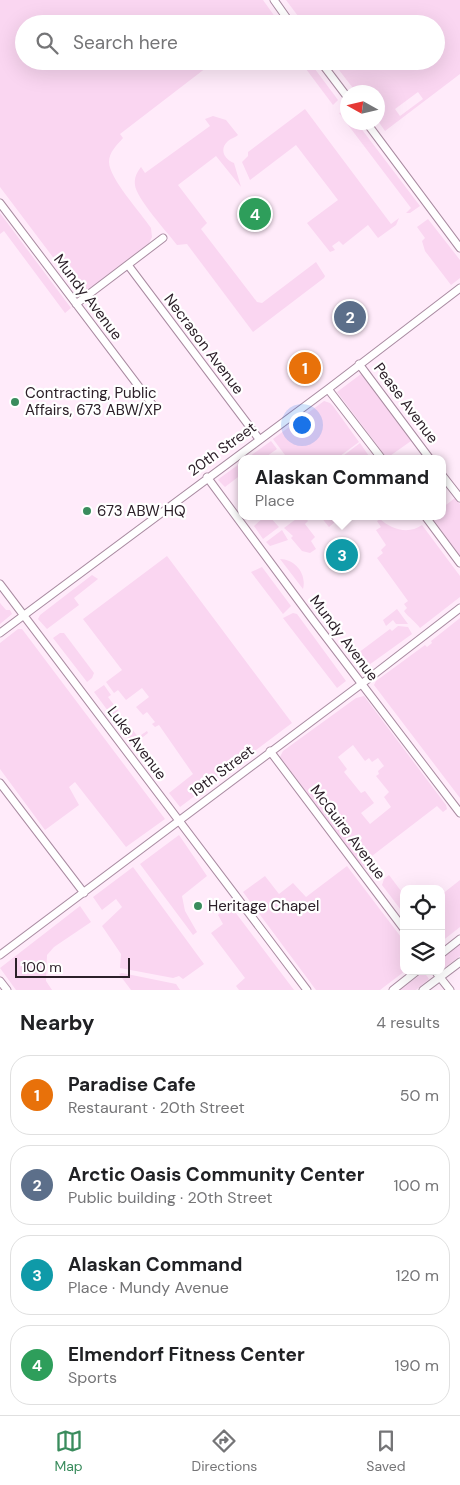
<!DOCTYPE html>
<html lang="en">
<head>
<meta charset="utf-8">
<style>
  body { margin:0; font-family:"DM Sans",sans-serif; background:#f6f6f6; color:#202124 }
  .controls { position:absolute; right:15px; bottom:15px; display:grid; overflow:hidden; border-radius:10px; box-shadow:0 5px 20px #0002 }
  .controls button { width:45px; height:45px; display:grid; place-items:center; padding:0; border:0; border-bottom:1px solid #e0e0e0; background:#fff; color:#202124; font:25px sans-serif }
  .compass { position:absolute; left:340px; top:85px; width:45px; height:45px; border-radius:50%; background:#fff; box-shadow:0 5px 20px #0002; rotate:278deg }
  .scale { position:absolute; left:15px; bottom:12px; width:115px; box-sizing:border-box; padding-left:5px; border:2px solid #2c2029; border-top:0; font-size:14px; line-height:18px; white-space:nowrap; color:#2c2029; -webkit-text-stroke:4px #fff; paint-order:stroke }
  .you { position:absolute; left:301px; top:424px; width:18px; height:18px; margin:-12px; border:4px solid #fff; border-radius:50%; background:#1a73e8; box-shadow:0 0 0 8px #1a73e833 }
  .badge { display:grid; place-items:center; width:32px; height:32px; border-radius:50%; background:#3a8c5d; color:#fff; font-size:16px; font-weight:700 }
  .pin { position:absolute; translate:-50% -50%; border:2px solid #fff; box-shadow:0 1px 5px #0006 }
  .popup { position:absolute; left:238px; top:455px; width:208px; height:65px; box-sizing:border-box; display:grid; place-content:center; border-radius:10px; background:#fff; filter:drop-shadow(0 1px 4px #0005); font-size:16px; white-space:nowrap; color:#757577 }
  .popup b { font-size:19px; color:#202124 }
  .popup::after { content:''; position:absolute; left:50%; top:100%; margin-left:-10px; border:10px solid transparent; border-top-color:#fff }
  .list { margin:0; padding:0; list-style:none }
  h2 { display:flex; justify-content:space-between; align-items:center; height:65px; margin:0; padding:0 20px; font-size:21px }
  h2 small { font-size:16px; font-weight:400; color:#757577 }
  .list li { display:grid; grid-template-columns:32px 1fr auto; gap:15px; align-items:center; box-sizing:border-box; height:80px; margin:0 10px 10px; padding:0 10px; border:1px solid #e0e0e0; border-radius:20px }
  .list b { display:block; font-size:19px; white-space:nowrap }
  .list p { margin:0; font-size:16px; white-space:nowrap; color:#757577 }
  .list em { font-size:16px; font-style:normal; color:#757577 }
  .icon { flex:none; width:28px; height:28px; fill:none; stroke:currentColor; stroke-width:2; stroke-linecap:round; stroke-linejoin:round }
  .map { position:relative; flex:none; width:460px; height:990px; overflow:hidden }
  .search { position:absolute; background:#fff; box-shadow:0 5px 20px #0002; left:15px; right:15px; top:15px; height:55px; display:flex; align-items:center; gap:12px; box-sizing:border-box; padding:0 18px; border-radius:28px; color:#757577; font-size:19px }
  .sheet { height:425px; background:#fff }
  nav { display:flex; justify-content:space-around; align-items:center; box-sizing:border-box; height:70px; border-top:1px solid #e0e0e0; background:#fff; font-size:14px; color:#757577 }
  nav a { display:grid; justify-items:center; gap:2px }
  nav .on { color:#3a8c5d }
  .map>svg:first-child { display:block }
  .green { fill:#fad6f1; fill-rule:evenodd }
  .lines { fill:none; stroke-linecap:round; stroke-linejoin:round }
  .street-casing { stroke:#a98ba1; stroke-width:9 }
  .street { stroke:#fff; stroke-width:7 }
  .poi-dot { fill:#3a8c5d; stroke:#fff; stroke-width:2 }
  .labels { text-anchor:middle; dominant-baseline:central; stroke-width:4.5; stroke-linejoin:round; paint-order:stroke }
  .street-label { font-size:15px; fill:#2c2029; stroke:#fff }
  .poi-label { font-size:15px; fill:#2c2029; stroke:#fff; text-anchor:start }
</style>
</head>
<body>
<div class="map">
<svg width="460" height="990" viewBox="0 0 460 990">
  <rect width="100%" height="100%" fill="#ffebfa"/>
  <!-- green -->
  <path class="green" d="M0 0H263L278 21 274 24H270L268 21 264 24H24V61H215L120 134 123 138C117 145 109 152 109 162 109 178 141 213 151 228L152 237 149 243 86 291 77 289 0 187Z
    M286 0H460V74L385 131 378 121V92H356L332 61H436V24H304ZM418 92 423 99 400 116 395 109Z
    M300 61H309L338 100 333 105Z
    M305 109 391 224 399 218 396 225 378 238 368 225 343 245 339 241 332 246 335 250 330 252 307 223 338 200 296 145 250 180 242 162 248 156V152Z
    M345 111 347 112 348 122 357 123 420 206 410 213H406L411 208 339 113Z
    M213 116 226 120 238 135C235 138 231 138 228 141 219 149 224 159 234 163L241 187 216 156 178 185 207 223 201 229 257 302 262 303 316 262 325 276 324 278 253 332 187 244 177 245C168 233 136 198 135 185 134 178 137 172 141 167L145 173 210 126 205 119Z
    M0 213 71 308 65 313 4 231 0 234Z
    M428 219 460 260V278L451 285 425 251 422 241 425 238 417 227Z
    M361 374 411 441 387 458 337 392Z
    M324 401 330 403 333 406 359 442 336 459H288L273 439Z
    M271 441 277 449 263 459H246Z
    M360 443 371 459H339Z
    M242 462V474L225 487 218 480 220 478Z
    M455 498 460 504V556L431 516H442V508Z
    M265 516H269L279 527 263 539 254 526Z
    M300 516H304L308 521 305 524 315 537 311 541 316 549 310 553 302 551 291 538 293 536 284 528Z
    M320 516H342L329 527Z
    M380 519C391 529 408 535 422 525L460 576V597L420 628C415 621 409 618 404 611L407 608 404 604 408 601 377 558 383 553 381 550 386 545 376 530 381 527 377 521Z
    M282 530 288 540 270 546 266 542Z
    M167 556 292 723 180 807 169 793 193 774 159 725 155 727 152 724 155 722 147 712 143 715 136 707 149 697 142 688 126 700 118 690 114 693 106 682 122 670 83 619Z
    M280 559C295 559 307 574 303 589Z
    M262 567 291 606 283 614 251 572Z
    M92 575 98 579 74 598 79 605 47 629 38 619 40 615Z
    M0 603 6 610H10L12 614 0 624Z
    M397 609 408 624H396L393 620 386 626 383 620Z
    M293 613 297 614 346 681 337 688 283 618Z
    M460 618V798L374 685 376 681 425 645 427 647 432 643 431 641Z
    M398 626 408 627 412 634 362 670 354 656 390 629 392 631Z
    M18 629H22L165 819 126 847 75 782 69 787 79 805 45 830 0 769V643Z
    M60 633H64L94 673 92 678 87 682 53 638Z
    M104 685 111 695 108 697 138 737 147 731 148 733 133 745 94 692Z
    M364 696 446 805 447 809 443 812 437 806 368 859 372 867 366 869 361 865 280 757 283 751 356 698ZM353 745 365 761 369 758 372 762 378 758 384 766 378 771 379 774 376 776 389 792 384 797 391 807 370 824 361 813 374 803 365 791 361 793 344 772 347 769 338 757Z
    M179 835 207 876 182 896 185 911 197 932 193 935 140 864Z
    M347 866 404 941 405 971 380 990H316L243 892 265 876 279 894 293 883 306 897Z
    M133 867 204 964 183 979 179 976 173 978 120 968 121 954 102 926 122 907 116 899 102 910 93 897Z
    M389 875 404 895V914L382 885 384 879Z
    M460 880V927L441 942V895Z
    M229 904 294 990H239L236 986 245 978 211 933 223 924 218 915Z
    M80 906 91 922 54 947 47 955 46 981 52 990H16L0 968Z
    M460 944V956L444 968 441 964V958Z
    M424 972 429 979 416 990H400Z
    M122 973 176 984 180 990H131L119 974Z"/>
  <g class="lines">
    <defs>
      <path id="street" d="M274 0 291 24
        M320 61 348 98
        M366 122 460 248
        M0 203 155 408
        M128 265 259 439
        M76 304 163 238
        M359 364 430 459
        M328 389 382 459
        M442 475 460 498
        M207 477 313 620 460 813
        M425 516 460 563
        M0 584 307 990
        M0 633 328 389 460 288
        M270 751 404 929
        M0 783 84 893
        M441 954 460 939
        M0 955 368 679 460 608
        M435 971 450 990
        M0 981 7 990
        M393 990 417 971
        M423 990 460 962"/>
    </defs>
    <!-- street casing -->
    <use href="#street" class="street-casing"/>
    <!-- street -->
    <use href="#street" class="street"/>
  </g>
  <!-- markers -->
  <g class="poi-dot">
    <circle cx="15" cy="402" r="5"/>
    <circle cx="87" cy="511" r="5"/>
    <circle cx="198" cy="906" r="5"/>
  </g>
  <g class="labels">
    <!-- street labels -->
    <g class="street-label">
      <text transform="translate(88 297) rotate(53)">Mundy Avenue</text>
      <text transform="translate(204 344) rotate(53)">Necrason Avenue</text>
      <text transform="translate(406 403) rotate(53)">Pease Avenue</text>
      <text transform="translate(222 449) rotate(-36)">20th Street</text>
      <text transform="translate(344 638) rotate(53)">Mundy Avenue</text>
      <text transform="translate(137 743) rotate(53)">Luke Avenue</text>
      <text transform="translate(222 771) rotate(-37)">19th Street</text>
      <text transform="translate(348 832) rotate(53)">McGuire Avenue</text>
    </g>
    <!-- poi labels -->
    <g class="poi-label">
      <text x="25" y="393">Contracting, Public<tspan x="25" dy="17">Affairs, 673 ABW/XP</tspan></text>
      <text x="97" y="511">673 ABW HQ</text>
      <text x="208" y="906">Heritage Chapel</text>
    </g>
  </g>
</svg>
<div class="controls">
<button><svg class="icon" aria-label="locate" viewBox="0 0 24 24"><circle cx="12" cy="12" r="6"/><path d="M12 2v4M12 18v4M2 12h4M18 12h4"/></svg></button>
<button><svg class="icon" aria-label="layers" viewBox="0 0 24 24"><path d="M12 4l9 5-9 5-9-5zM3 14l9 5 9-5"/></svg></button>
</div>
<svg class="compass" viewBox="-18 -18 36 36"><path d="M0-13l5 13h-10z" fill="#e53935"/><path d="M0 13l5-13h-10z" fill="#757577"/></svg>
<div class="scale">100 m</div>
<div class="you"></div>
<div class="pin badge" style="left:305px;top:368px;background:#e8710a">1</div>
<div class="pin badge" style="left:350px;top:317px;background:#5c6f8a">2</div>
<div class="pin badge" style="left:342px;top:555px;background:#0f9aa8">3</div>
<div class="popup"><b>Alaskan Command</b>Place</div>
<div class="pin badge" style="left:255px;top:214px;background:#2e9e5b">4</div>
<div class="search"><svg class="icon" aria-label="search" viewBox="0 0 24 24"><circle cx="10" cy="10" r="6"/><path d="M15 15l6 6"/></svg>Search here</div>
</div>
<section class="sheet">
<h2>Nearby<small>4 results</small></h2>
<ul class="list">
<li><span class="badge" style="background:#e8710a">1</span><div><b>Paradise Cafe</b><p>Restaurant · 20th Street</p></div><em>50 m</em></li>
<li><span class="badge" style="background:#5c6f8a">2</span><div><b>Arctic Oasis Community Center</b><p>Public building · 20th Street</p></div><em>100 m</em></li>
<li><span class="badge" style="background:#0f9aa8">3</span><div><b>Alaskan Command</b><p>Place · Mundy Avenue</p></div><em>120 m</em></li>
<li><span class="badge" style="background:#2e9e5b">4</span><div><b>Elmendorf Fitness Center</b><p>Sports</p></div><em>190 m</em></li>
</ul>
</section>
<nav>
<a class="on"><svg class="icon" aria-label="map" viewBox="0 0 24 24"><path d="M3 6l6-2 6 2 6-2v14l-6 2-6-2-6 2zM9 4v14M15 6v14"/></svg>Map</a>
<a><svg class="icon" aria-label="directions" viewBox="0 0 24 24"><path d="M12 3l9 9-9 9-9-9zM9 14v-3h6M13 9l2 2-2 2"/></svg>Directions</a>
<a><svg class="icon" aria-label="saved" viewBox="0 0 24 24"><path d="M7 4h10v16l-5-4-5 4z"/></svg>Saved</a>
</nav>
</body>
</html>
